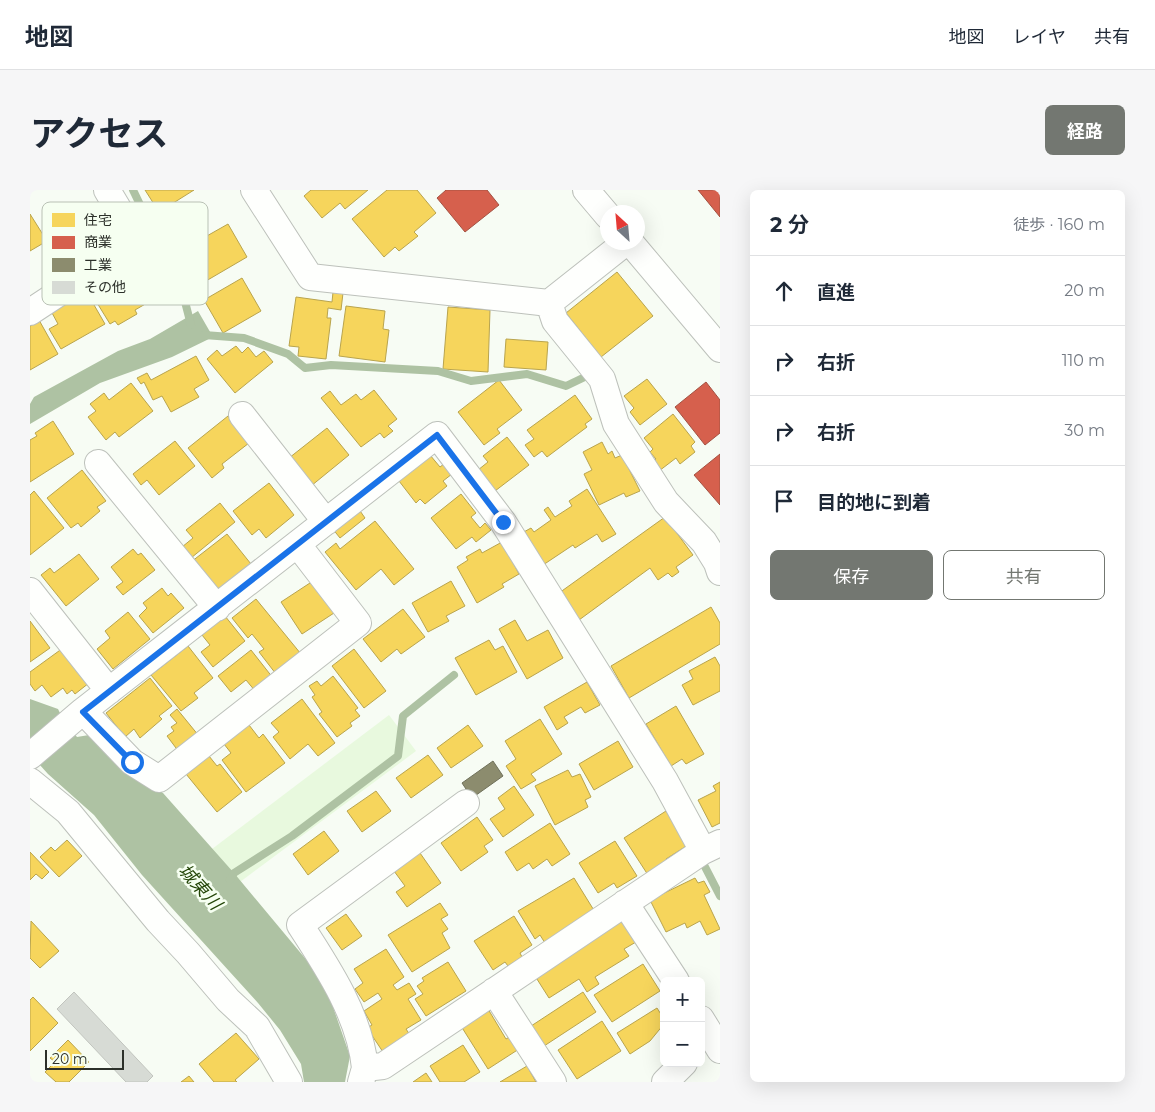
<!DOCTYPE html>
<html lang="ja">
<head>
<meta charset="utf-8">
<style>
  body { margin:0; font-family:Montserrat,"Noto Sans JP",sans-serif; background:#f6f6f7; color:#1f2937 }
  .controls { position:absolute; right:15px; bottom:15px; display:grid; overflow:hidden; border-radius:8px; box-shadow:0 5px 20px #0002 }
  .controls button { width:45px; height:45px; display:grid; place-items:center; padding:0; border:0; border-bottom:1px solid #e0e1e3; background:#fff; color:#1f2937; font:25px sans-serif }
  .compass { position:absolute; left:570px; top:15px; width:45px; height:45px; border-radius:50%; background:#fff; box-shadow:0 5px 20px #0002; rotate:334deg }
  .scale { position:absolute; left:15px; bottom:12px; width:79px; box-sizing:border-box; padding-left:5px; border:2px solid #2c302a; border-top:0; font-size:14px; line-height:18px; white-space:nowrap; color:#2c302a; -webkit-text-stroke:4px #f6fff1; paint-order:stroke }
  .stop { position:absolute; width:15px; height:15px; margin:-11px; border:4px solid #1a73e8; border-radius:50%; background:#fff }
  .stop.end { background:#1a73e8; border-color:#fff; box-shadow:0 1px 5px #0008 }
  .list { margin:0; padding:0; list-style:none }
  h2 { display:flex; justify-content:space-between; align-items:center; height:65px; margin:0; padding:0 20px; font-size:21px }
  h2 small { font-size:16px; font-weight:400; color:#747a83 }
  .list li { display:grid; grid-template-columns:32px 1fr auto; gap:15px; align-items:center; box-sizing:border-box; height:70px; padding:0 20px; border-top:1px solid #e0e1e3 }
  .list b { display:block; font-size:19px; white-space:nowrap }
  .list em { font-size:16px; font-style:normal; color:#747a83 }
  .actions { display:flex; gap:10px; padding:15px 20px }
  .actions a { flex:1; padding:11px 0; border:1px solid #737771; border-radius:8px; text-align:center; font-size:18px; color:#737771 }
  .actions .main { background:#737771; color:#fff }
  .icon { flex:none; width:28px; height:28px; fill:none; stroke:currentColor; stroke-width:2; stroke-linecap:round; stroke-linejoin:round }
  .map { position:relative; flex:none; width:690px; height:892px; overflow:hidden; border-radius:8px }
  header { display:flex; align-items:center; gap:30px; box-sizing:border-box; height:70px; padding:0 25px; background:#fff; border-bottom:1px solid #e0e1e3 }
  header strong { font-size:24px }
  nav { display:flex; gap:28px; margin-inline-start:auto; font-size:18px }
  .intro { display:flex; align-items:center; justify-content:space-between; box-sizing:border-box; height:120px; padding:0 30px }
  h1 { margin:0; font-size:35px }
  .button { padding:12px 22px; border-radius:8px; background:#737771; color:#fff; font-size:18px; font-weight:700 }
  main { display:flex; gap:30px; padding:0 30px }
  aside { flex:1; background:#fff; border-radius:8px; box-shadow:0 5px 20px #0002 }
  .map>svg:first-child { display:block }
  .green { fill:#e8f9de }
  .water { fill:#aec2a3 }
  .homes { fill:#f6d55c; stroke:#b9a44d }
  .shops { fill:#d6604d; stroke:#a35242 }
  .industry { fill:#8c8c6e; stroke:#6f705a }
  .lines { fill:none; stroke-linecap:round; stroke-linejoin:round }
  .stream { stroke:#aec2a3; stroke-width:8 }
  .building { fill:#d7dbd5; stroke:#c1c4be }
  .minor-casing { stroke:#bdc1bb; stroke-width:28 }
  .minor { stroke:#fefffd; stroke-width:26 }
  .route { stroke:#1a73e8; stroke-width:6 }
  .labels { text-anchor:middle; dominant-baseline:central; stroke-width:5; stroke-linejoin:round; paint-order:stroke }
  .water-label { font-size:18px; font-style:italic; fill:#244608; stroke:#f6fff1 }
  .key { fill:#f6fff1; stroke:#b9c1b5; stroke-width:1 }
  .key-label { font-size:14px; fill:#2c302a }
</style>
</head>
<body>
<header>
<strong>地図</strong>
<nav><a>地図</a><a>レイヤ</a><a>共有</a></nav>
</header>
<div class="intro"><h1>アクセス</h1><a class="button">経路</a></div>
<main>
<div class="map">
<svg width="690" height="892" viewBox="0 0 690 892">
  <rect width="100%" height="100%" fill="#f7fcf4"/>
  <!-- green -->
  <path class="green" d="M359 525 386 561 210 692 182 659Z"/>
  <!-- water -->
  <path class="water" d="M168 121 183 147 142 167 70 193 0 234V214L4 207 88 161 120 149Z
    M0 509 28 519 34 531 47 547 59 545 96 579 133 603 204 683 294 791 320 866 315 892H274L271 874 250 840 228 813 112 685 64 625 18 584 0 564Z"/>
  <!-- homes -->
  <path class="homes" d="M115 0H164L129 22Z
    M281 0H338L315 19 310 13 292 28 274 6Z
    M357 0H387L406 23 384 42 388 46 369 61 365 57 354 67 322 29Z
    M0 24 17 51 0 61Z
    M198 34 217 67 164 98 145 64Z
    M105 77 124 109 105 120 107 124 88 135 85 131 80 134 61 103Z
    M587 82 623 126 571 167 536 123Z
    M212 88 231 121 193 143 174 110Z
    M56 101 75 134 31 159 19 139 28 134 21 121Z
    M303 102 313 103 311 120 298 118 297 128H301L296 169 268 166 269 157 259 156 266 107 302 112Z
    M316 116 355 121 353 139 359 140 355 172 309 166Z
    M418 117 460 120 458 182 413 179Z
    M9 130 28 164 0 180V136Z
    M476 149 518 152 516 180 474 177Z
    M206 156 212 163 218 157 226 167 234 161 243 172 205 203 177 169 187 160 192 166Z
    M166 166 179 190 164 199 169 207 141 222 132 206 123 210 114 192 111 194 107 188 117 183 121 190Z
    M617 189 637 214 610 235 600 222 604 218 594 206Z
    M469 190 492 220 467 239 470 243 454 255 428 222Z
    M101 193 123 221 89 247 85 242 76 250 58 227 66 221 60 214 74 203 79 210Z
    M344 200 367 229 358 236 363 241 354 248 350 243 331 257 291 208 300 201 311 215 326 204 331 210Z
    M545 205 562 229 555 234 557 237 517 267 512 261 504 267 495 255 504 249 497 240Z
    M643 224 665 252 661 256 665 262 650 274 646 268 629 281 622 272 626 269 620 262 623 259 614 248Z
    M198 226 219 253 192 274 194 278 182 288 158 258Z
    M23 231 44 264 0 292V250L7 246 5 243Z
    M297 238 319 265 281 296 259 268Z
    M477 247 499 275 465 301 443 284 458 272 453 266Z
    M145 251 165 276 129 305 117 290 111 295 103 284Z
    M572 252 578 264 582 261 585 268 592 265 610 301 596 307 594 303 569 315 554 284 562 280 553 262Z
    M400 265 410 277 414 274 422 284 413 291 417 296 395 314 390 309 386 313 369 291Z
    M52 280 76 311 67 317 70 321 51 337 48 333 41 338 17 308Z
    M239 293 264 325 236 348 229 339 222 345 203 321Z
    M557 299 586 344 572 352 567 344 545 358 543 355 513 375 492 343 501 338 504 342 521 330 514 320 518 317 525 327 542 316 539 311Z
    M4 301 34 338 0 365V305Z
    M431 304 446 323 441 327 450 338 455 333 461 340 446 352 442 347 426 359 401 328Z
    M190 313 205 332 161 368 152 357 163 348 156 340Z
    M328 318 335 328 310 348 302 338Z
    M635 327 663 365 646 377 649 382 642 387 638 383 628 390 620 378 549 430 529 403Z
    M345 331 384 379 364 395 351 379 326 400 295 362 306 353 310 359Z
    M197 344 221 374 185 402 161 372Z
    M472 352 489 384 472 394 474 397 447 413 427 377 438 370 436 367 450 359 452 363Z
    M103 359 108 365 111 363 125 380 93 405 86 397 93 392 81 377Z
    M49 364 69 389 36 416 11 385 20 378 24 383Z
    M283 391 304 423 272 444 251 412Z
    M421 391 435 416 416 426 419 431 398 442 382 413Z
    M132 398 138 406 141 403 154 418 123 443 109 426 117 418 113 413Z
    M226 409 271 464 246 484 229 462 234 459 222 444 218 448 202 428Z
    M681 417 690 433V454L599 508 581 476Z
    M373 419 395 447 371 464 367 459 351 472 333 449Z
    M98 422 120 449 83 479 67 459 80 448 75 441Z
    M195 426 215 451 183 477 171 462 180 455 172 445Z
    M485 430 497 451 518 440 533 468 497 489 469 439Z
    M0 431 20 458 0 472Z
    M459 450 465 460 473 456 487 482 446 505 425 468Z
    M158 456 183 488 164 503 168 508 151 521 121 485Z
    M33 458 59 493 45 504 42 500 37 504 33 498 21 507 12 495 5 501 0 494V482Z
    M324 459 356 501 334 518 302 476Z
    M221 460 243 488 226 502 216 490 201 502 188 486Z
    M685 467 690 476V501L663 515 652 495 663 489 659 481Z
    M303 486 328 518 325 520 330 526 320 533 322 536 307 547 289 524 292 522 282 507 285 505 279 496 287 491 291 496Z
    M120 488 142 516 129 526 132 529 110 548 104 539 95 547 76 523Z
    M557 492 570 515 555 523 551 517 534 527 538 533 527 540 514 517Z
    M272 509 305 553 288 566 278 554 260 569 243 547 249 542 241 533Z
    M646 516 674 564 656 574 652 569 641 576 616 534Z
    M147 519 169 546 149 562 137 546 144 541 141 537 147 533 140 525Z
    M510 529 532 564 501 584 506 590 491 599 476 576 486 569 475 551Z
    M219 535 229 548 233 544 255 573 216 602 192 570 201 563 194 554Z
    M438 535 453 556 421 578 407 558Z
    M588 551 603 577 564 600 549 574Z
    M398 565 413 585 381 608 366 588Z
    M179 566 187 576 190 574 212 602 187 622 156 584Z
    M538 580 542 587 550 584 561 607 555 610 558 617 525 635 505 596Z
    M690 592V633L682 637 668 610 686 601 683 596Z
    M484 596 504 625 473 647 460 629 475 619 468 608Z
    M346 601 361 621 332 642 317 621Z
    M636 621 658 655 636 669 638 673 618 685 594 648Z
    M447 627 463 650 454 656 458 662 431 681 411 653Z
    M520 633 540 664 522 676 517 669 503 679 499 673 487 681 475 662Z
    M294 641 309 661 278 685 263 664Z
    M37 650 52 666 29 687 10 667 21 657 25 661Z
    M585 651 607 686 587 698 584 693 568 703 549 673Z
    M0 662 19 682 12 689 6 684 0 690Z
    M390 663 411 693 377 717 366 702 375 696 364 681Z
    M544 688 565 722 515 753 510 745 505 749 488 721Z
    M665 688 668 693 674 691 680 702 674 705 690 739 677 745 670 731 657 738 655 733 636 742 620 710Z
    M410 713 418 725 411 729 418 739 412 743 420 758 382 782 358 745Z
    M316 724 332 746 312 760 296 738Z
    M484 726 502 755 490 763 492 767 478 776 475 772 463 780 444 751Z
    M592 730 606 752 594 759 599 766 565 787 569 794 557 802 549 789 519 808 505 786Z
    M1 731 29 761 10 778 0 768Z
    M356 759 374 787 363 795 367 800 379 793 386 804 378 809 391 830 376 839 380 845 353 862 337 838 342 835 334 821 352 809 348 803 334 812 325 799 333 793 324 779Z
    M418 772 436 801 396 826 385 809 393 804 387 796 394 791 392 788Z
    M613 774 630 801 582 832 564 805Z
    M553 802 566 822 511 858 498 838Z
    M3 807 28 833 0 861V810Z
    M627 818 634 829V834L620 851 600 864 587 843Z
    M458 819 476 849 481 846 489 859 458 879 431 836Z
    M572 831 591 861 547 889 528 860Z
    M206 843 229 869 205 890 207 892H184L169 874Z
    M38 850 59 872 39 892H26L15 882 25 872 20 868Z
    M433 855 450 882 434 892H410L400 876Z
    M497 876 506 892H470Z
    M396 883 402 892H383Z
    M159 886 164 892H151Z"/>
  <!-- shops -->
  <path class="shops" d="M416 0H457L469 15 435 42 407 8Z
    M668 0H690V27Z
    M676 192 690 210V243L675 255 645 217Z
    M690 264V315L664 285Z"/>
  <!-- industry -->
  <path class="industry" d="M463 571 473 586 442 608 432 593Z"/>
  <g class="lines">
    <!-- stream -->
    <path class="stream" d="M103 0 153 104 161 135
      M174 145 214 148 258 164 275 178 301 175 408 181 441 191 497 184 536 196 559 185
      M673 673 690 706
      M200 690 204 683 262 646 368 566 373 526 424 485"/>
  </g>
  <!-- building -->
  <path class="building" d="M44 802 123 886 117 892H96L27 819Z"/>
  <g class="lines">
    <defs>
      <path id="minor" d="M77 0 108 52
        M224 0 280 87 519 113 596 52
        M556 0 578 26
        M600 52 690 159
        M519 113 525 131 572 189 586 234 636 312 674 352 687 373 690 382
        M0 122 44 93
        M212 225 296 332
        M68 273 187 418
        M0 401 79 501
        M53 521 102 572 129 589 328 433 268 355
        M0 566 53 521 407 245 473 332 635 591 673 661
        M0 591 38 622 128 731 158 763 198 810 227 837 259 892
        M595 713 646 791
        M464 801 523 892
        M671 829 690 860
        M335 878C330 826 298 778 270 735L436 613
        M331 892 335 878 353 876 673 661 690 653
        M635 892 654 873"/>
    </defs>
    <!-- minor casing -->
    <use href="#minor" class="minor-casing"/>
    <!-- minor -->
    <use href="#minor" class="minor"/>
  </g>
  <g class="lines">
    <!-- route -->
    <path class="route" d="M102 572 53 522 407 245 473 332"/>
  </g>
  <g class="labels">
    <!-- water labels -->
    <g class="water-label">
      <text transform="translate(170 697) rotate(48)">城東川</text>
    </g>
  </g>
  <!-- legend -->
  <rect x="12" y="12" width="166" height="103" rx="8" class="key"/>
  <rect x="22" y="23" width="23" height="14" fill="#f6d55c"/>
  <rect x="22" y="46" width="23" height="13" fill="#d6604d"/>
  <rect x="22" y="68" width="23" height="14" fill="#8c8c6e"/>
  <rect x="22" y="91" width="23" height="13" fill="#d7dbd5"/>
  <g class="key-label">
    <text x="54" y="35">住宅</text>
    <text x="54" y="57">商業</text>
    <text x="54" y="80">工業</text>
    <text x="54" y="102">その他</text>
  </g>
</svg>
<div class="controls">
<button>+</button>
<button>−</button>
</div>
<svg class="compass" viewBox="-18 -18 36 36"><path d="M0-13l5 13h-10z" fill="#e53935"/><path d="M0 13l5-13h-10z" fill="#747a83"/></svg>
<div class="scale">20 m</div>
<div class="stop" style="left:102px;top:572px"></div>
<div class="stop end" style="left:473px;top:332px"></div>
</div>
<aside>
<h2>2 分<small>徒歩 · 160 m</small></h2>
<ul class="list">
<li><svg class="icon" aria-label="ahead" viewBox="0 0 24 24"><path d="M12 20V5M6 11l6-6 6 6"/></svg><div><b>直進</b></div><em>20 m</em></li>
<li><svg class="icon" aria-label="right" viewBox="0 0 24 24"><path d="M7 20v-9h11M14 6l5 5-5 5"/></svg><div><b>右折</b></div><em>110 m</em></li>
<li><svg class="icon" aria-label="right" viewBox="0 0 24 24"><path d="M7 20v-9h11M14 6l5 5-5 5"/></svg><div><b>右折</b></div><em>30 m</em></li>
<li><svg class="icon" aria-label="arrive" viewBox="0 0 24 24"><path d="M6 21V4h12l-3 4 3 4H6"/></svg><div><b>目的地に到着</b></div></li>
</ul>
<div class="actions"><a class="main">保存</a><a>共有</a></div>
</aside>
</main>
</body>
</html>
